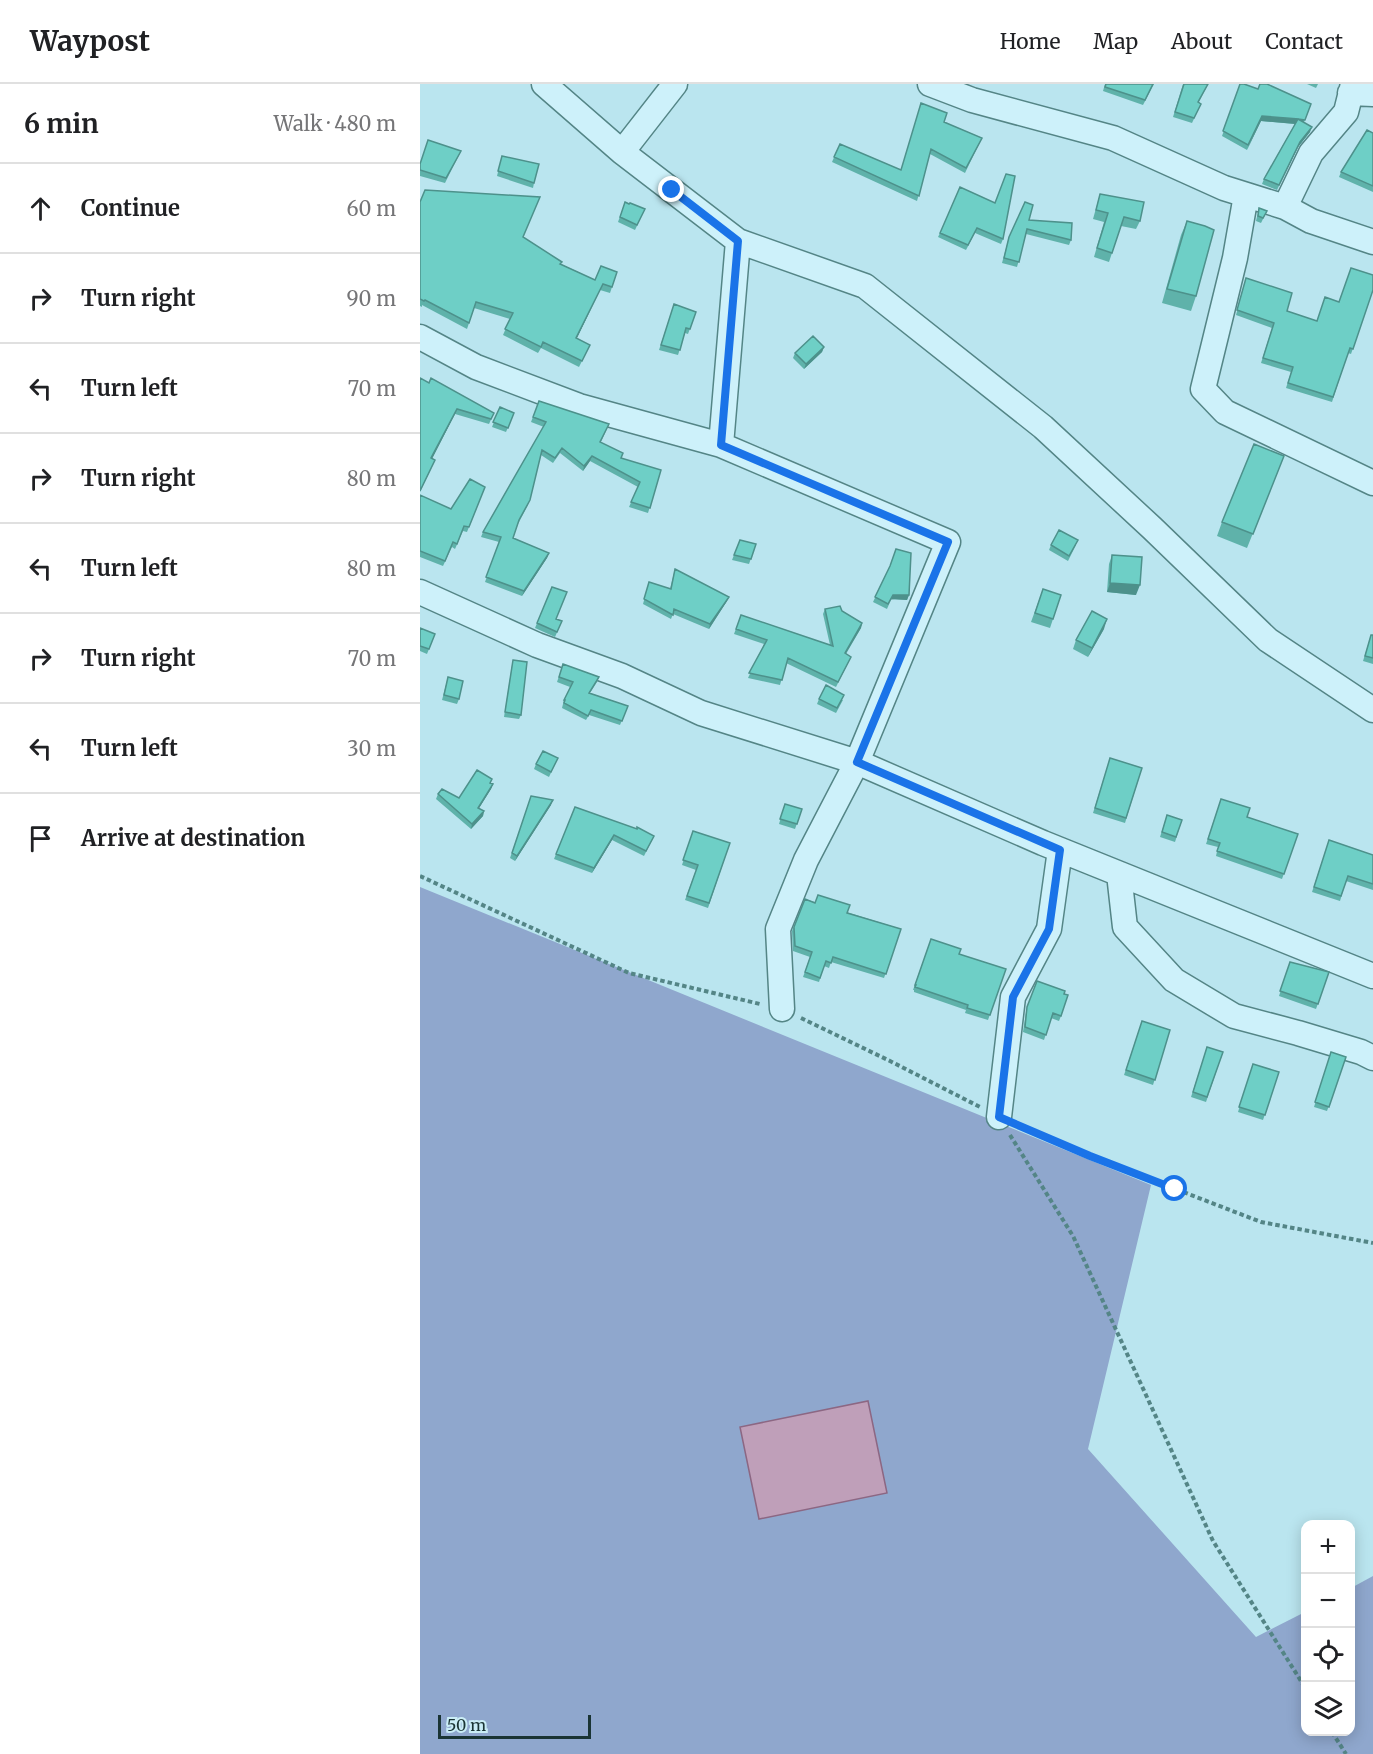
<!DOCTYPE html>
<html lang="en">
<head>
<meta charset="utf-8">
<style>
  body { margin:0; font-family:Merriweather,serif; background:#f2f2f2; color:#202124 }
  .controls { position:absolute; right:18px; bottom:18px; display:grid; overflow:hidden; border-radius:12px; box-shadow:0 3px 15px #0003 }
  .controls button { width:54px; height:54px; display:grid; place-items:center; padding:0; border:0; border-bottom:2px solid #e0e0e0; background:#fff; color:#202124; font:30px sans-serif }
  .scale { position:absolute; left:18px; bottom:15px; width:153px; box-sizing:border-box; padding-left:6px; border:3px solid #1a3434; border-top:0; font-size:16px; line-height:21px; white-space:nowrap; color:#1a3434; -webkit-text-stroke:4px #caedf6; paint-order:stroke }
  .stop { position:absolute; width:18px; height:18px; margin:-14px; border:4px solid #1a73e8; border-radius:50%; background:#fff }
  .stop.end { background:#1a73e8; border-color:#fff; box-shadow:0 2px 6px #0008 }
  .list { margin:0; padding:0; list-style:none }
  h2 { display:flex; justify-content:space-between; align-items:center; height:78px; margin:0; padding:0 24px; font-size:26px }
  h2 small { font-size:20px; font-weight:400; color:#757577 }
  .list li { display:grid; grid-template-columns:39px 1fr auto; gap:18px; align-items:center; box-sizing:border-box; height:90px; padding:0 24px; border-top:2px solid #e0e0e0 }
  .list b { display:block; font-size:22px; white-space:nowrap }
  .list em { font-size:20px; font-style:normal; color:#757577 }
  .icon { flex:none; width:33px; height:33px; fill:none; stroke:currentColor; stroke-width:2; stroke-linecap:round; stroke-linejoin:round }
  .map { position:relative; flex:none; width:953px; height:1670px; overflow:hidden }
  header { display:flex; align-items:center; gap:36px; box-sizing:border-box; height:84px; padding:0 30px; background:#fff; border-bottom:2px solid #e0e0e0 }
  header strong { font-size:28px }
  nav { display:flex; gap:33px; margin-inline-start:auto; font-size:21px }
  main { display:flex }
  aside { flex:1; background:#fff }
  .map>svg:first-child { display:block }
  .green { fill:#8fa7cd }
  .water { fill:#bf9fb9; stroke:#8c6783; stroke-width:1.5 }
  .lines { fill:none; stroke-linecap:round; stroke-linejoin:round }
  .street-casing { stroke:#548586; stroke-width:27 }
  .path { stroke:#548586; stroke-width:4; stroke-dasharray:4.5 3; stroke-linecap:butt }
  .street { stroke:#cdf1fa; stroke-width:24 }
  .wall { fill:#5fb2aa }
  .shaded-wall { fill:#4d918b }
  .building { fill:#6ecfc6; stroke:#4d918b; stroke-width:1.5 }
  .route { stroke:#1a73e8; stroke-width:8 }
</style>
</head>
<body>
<header>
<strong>Waypost</strong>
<nav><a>Home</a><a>Map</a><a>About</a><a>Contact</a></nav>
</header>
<main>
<aside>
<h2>6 min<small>Walk · 480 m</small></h2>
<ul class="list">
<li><svg class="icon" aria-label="ahead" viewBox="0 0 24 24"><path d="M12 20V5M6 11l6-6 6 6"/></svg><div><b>Continue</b></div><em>60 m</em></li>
<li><svg class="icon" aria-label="right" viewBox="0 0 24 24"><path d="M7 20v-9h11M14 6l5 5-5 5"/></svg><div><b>Turn right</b></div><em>90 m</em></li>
<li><svg class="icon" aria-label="left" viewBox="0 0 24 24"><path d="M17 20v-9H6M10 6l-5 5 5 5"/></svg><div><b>Turn left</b></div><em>70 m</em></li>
<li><svg class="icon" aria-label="right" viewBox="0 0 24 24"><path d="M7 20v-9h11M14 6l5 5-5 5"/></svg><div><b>Turn right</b></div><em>80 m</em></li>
<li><svg class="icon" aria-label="left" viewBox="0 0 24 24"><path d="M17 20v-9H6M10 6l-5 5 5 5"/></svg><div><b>Turn left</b></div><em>80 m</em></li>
<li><svg class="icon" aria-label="right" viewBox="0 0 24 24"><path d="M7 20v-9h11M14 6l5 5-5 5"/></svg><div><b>Turn right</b></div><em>70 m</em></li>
<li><svg class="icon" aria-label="left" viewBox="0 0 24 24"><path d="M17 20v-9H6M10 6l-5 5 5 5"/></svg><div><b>Turn left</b></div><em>30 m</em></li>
<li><svg class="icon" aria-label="arrive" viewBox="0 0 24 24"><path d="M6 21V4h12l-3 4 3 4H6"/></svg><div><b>Arrive at destination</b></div></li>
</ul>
</aside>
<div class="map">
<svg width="953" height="1670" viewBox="0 0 953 1670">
  <rect width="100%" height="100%" fill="#bae5ef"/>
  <!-- green -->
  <path class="green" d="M0 803 731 1101 668 1365 836 1553 885 1528 886 1648H930L931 1504 953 1492V1670H0Z"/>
  <!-- water -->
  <path class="water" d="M448 1317 467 1409 339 1435 320 1343Z"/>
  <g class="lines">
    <defs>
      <path id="street" d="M124 0 202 68 318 157 445 202 623 343 732 444 848 556 953 626
        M510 0 552 16 693 54 804 104 865 123 891 137 953 158
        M930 9 953 10
        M202 68 255 0
        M826 111 815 174 783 305 805 328 953 399
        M865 123 891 69 926 28 933 0
        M0 253 56 283 159 322 301 361 528 458 437 678 386 776 358 845 362 925
        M301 361 318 157
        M0 508 117 561 202 592 281 629 437 678 623 759 953 892
        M699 790 705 843 754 896 814 932 878 949 941 968 953 974
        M579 1033 593 913 629 845 640 766"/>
    </defs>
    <!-- street casing -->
    <use href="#street" class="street-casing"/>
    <!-- path -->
    <path class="path" d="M0 792 209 889 340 920
      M381 934 470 977 560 1023
      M597 1040 670 1072 841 1138 953 1159
      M590 1051 653 1152 793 1457 886 1605
      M912 1648 926 1670"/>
    <!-- street -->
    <use href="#street" class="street"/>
  </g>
  <!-- wall -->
  <path class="wall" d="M685 0H734L723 21 683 7Z
    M763 0H788L779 18 781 20 772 39 753 33Z
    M820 0 891 20 884 38 890 48 878 63 857 106 842 100 844 95 875 40 841 37 827 66 802 52Z
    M887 0H898L896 4Z
    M524 38 562 54 545 89 510 70 497 117 412 78 420 60 481 86Z
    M953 49V108L919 93 921 88Z
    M41 67 25 99 0 92V79Z
    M82 72 114 99 113 104 77 92Z
    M680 110 720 137 716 145 701 142 689 178 674 173 684 138 673 135Z
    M0 118 103 153 141 180 175 196 197 188 190 209 180 206 157 254 170 261 159 283 121 264 118 269 83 251 90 235 54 224 47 245 2 221V223L0 222Z
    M205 118 225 125 215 146 198 138Z
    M575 119 583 155 581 160 555 149 546 166 518 153 520 149Z
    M839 124 847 127 841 139 836 137Z
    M609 136 651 156 649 161 606 150 597 183 582 179 589 153Z
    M767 137 776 212 771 227 742 219 761 151Z
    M826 194 867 227 897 237 919 218 953 206 931 270 928 269 912 318 866 304 871 288 841 279 852 244 816 231Z
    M254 220 276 228 268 250 265 249 258 271 239 266Z
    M404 263 402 268 384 285 373 274 375 269Z
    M9 299 74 329 69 340 35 330 12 374 15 376 0 408Z
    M119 317 189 340 181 358 201 375 241 386 228 429 209 423 218 403 170 377 163 387 140 369 133 379 121 371 108 421 98 440 93 454 129 469 127 474 102 512 65 498 79 458 61 453 63 448 124 343 111 338Z
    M80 323 94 329 86 348 72 343Z
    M864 372 827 464 797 452 802 438Z
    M65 403 47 448 43 447 35 465 32 463 23 482 0 473V411L31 425Z
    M320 456 336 460 329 480 312 476Z
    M631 461H656L648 477 629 466Z
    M692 471 716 511 687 508 689 480Z
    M470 483 489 511 487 516 471 515 467 525 453 518Z
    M255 485 307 517 289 545 253 530 251 535 223 520 229 498 250 505Z
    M132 503 136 535 142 537 135 553 115 544Z
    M623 505 641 511 630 544 611 538Z
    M405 525 422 527 442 539 441 544 426 570 431 573 416 603 366 579 360 601 328 594 344 560 314 550 321 531 410 561 403 530Z
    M0 544 15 550 7 570 0 567Z
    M684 545 668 573 653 565 656 556Z
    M951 551H953V580L943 577Z
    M93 576 101 631 99 635 84 633 92 581Z
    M143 580 179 593 177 598 170 609 208 622 200 641 169 631 166 636 142 624 144 616 150 603 137 598Z
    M28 593 39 615 37 620 22 616Z
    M399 615 423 616 416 629 397 620Z
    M138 674 129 693 114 685 116 680Z
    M690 674 722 684 705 739 673 729Z
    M70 699 73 700 71 705 59 724 64 727 63 732 51 745 16 715 18 710 39 714Z
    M111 712 131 721 95 777 90 774Z
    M801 715 827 733 878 750 862 795 796 772 798 763 786 760Z
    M365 720 382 725 375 745 359 740Z
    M155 723 234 752 224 772 192 756 172 789 134 775Z
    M747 731 762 736 755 758 740 753Z
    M273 747 310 759 288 824 265 816 276 786 262 781Z
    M909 756 953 771V806L926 797 920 817 892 808Z
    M385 815 481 845 464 894 411 878 409 884 404 882 399 898 383 893 390 873 373 867 372 847Z
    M511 855 539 870 586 885 568 936 545 929 546 926 494 908V906H493Z
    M870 878 909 888 896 925 859 912Z
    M617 897 641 932 639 937 631 934 624 956 603 948 606 928Z
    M722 937 750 946 733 1001 704 991Z
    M787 963 803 968 786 1018 771 1013Z
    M911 968 926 973 907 1027 894 1023Z
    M833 980 859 988 843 1036 818 1028Z"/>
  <!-- shaded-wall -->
  <path class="shaded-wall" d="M842 32 878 35 876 40 841 37 827 66Z
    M892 43 890 48 878 63 857 106 880 58Z
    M183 200 180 206 154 260 156 254Z
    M404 263 402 268 384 285 386 280Z
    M37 325 35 330 10 379 11 374Z
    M172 372 170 377 163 387 164 382Z
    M129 469 127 474 102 512 104 507Z
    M690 499 720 501 716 511 687 508Z
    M473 511H489L487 516 471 515 467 525Z
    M309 513 307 517 289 545 290 540Z
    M687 535 684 545 668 573 672 564Z
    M442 539 441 544 423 574 425 569Z
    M73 700 71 705 56 729 58 724Z
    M133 716 131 721 95 777 97 772Z
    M64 727 63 732 51 745 52 740Z
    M194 751 192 756 172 789 174 784Z"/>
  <!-- building -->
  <path class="building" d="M686 0H733L725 16 685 3Z
    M764 0H788L778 18 781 20 774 34 755 28Z
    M820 0H824L838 5 840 0H847L891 20 885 36 878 35 892 43 880 58 859 101 844 95 878 35 842 32 828 61 803 47Z
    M501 19 527 29 524 38 562 54 546 84 511 65 499 112 414 73 420 60 481 86Z
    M947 46 953 49V102L921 88Z
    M8 56 41 67 26 94 0 86V80Z
    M82 72 119 80 114 99 78 87Z
    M586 90 595 92 583 155 557 144 548 161 520 149 540 103 575 119Z
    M5 106 120 113 103 153 142 178 140 180 175 196 181 182 197 188 192 203 183 200 156 254 170 261 162 277 123 258 121 263 85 245 93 229 56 218 49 239 5 216 4 217 0 215V118Z
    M680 110 724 118 720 137 704 133 692 169 677 164 688 129 676 126Z
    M205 118 209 120 210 119 225 125 217 141 200 133Z
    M605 118 613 121 609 136 652 139 651 156 607 145 599 178 584 174 589 153Z
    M839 124 847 127 843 134 838 132Z
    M767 137 785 142 794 146 776 212 747 205Z
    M931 184 953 191V206L933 265 930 264 913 313 868 299 873 283 843 274 854 239 817 226 826 194 872 209 867 227 897 237 905 213 919 218Z
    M254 220 276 228 270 245 266 244 260 266 241 261Z
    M393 252 404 263 386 280 375 269Z
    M0 294 9 299 11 294 74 329 71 335 37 325 11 374 15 376 0 407Z
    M119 317 189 340 180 358 203 369 201 374 241 386 230 424 211 418 220 398 172 372 164 382 142 364 135 374 122 366 110 416 99 436 93 454 129 469 104 507 66 493 81 453 63 448 126 338 113 333Z
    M80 323 94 329 88 344 73 338Z
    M834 360 864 372 833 450 802 438Z
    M50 395 65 403 49 443 44 442 37 460 33 458 25 477 0 467V411L31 425Z
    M639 446 658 456 649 472 631 461Z
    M320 456 336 460 331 475 314 471Z
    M476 465 491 469 489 511H473L468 520 455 513 470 482Z
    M692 471 722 473 720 501 690 499Z
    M255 485 309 513 290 540 254 525 253 531 224 515 229 498 251 505Z
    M132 503 147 508 136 535 142 537 137 548 117 539Z
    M623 505 641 511 633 535 615 529Z
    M420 522 422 527 442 539 425 569 431 573 418 598 368 574 362 596 329 589 347 556 316 545 321 531 413 562 405 525Z
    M672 527 687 535 672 564 656 556Z
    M0 544 15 550 9 565 0 562Z
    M951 551H953V574L945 572Z
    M93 576 107 578 101 631 85 628Z
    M143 580 179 593 169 609 208 622 202 637 171 626 168 632 144 619 145 616H144L153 598 139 593Z
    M28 593 43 597 39 615 24 611Z
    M406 601 424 611 417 624 399 615Z
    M123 667 138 674 131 688 116 680Z
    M690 674 722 684 706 734 675 724Z
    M57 686 72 695 70 699 73 700 58 724 64 727 52 740 18 710 22 705 39 714Z
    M111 712 133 716 97 772 92 769Z
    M801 715 830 724 827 733 878 750 864 790 797 767 800 759 788 755Z
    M365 720 382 725 377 740 360 735Z
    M155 723 217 745V743L234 752 226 767 194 751 174 784 136 770Z
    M747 731 762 736 756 753 742 748Z
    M273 747 310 759 289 819 267 812 278 781 263 776Z
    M909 756 953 771V800L928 792 921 812 894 803Z
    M398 811 430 821 427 829 481 845 466 890 413 873 411 879 406 877 400 894 385 888 392 868 375 862 374 843 385 815 395 819Z
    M511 855 541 865 539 870 586 885 570 931 547 924 548 921 495 903 496 901H495Z
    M870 878 909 888 898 920 860 907Z
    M617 897 645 907 644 910 648 911 641 932 633 929 626 951 605 943 607 923Z
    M722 937 750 946 735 996 706 986Z
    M787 963 803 968 787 1013 773 1008Z
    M911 968 926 973 909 1023 895 1018Z
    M833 980 859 988 845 1031 819 1023Z"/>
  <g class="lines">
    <!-- route -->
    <path class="route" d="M252 106 318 157 301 361 528 458 437 678 640 766 629 845 593 913 579 1033 670 1072 755 1105"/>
  </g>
</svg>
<div class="controls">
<button>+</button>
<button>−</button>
<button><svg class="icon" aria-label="locate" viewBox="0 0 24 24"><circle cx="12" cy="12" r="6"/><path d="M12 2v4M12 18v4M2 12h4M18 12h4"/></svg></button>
<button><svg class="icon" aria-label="layers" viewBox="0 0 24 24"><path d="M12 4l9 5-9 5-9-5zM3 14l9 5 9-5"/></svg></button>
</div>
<div class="scale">50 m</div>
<div class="stop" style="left:755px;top:1105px"></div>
<div class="stop end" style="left:252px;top:106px"></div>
</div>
</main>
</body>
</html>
